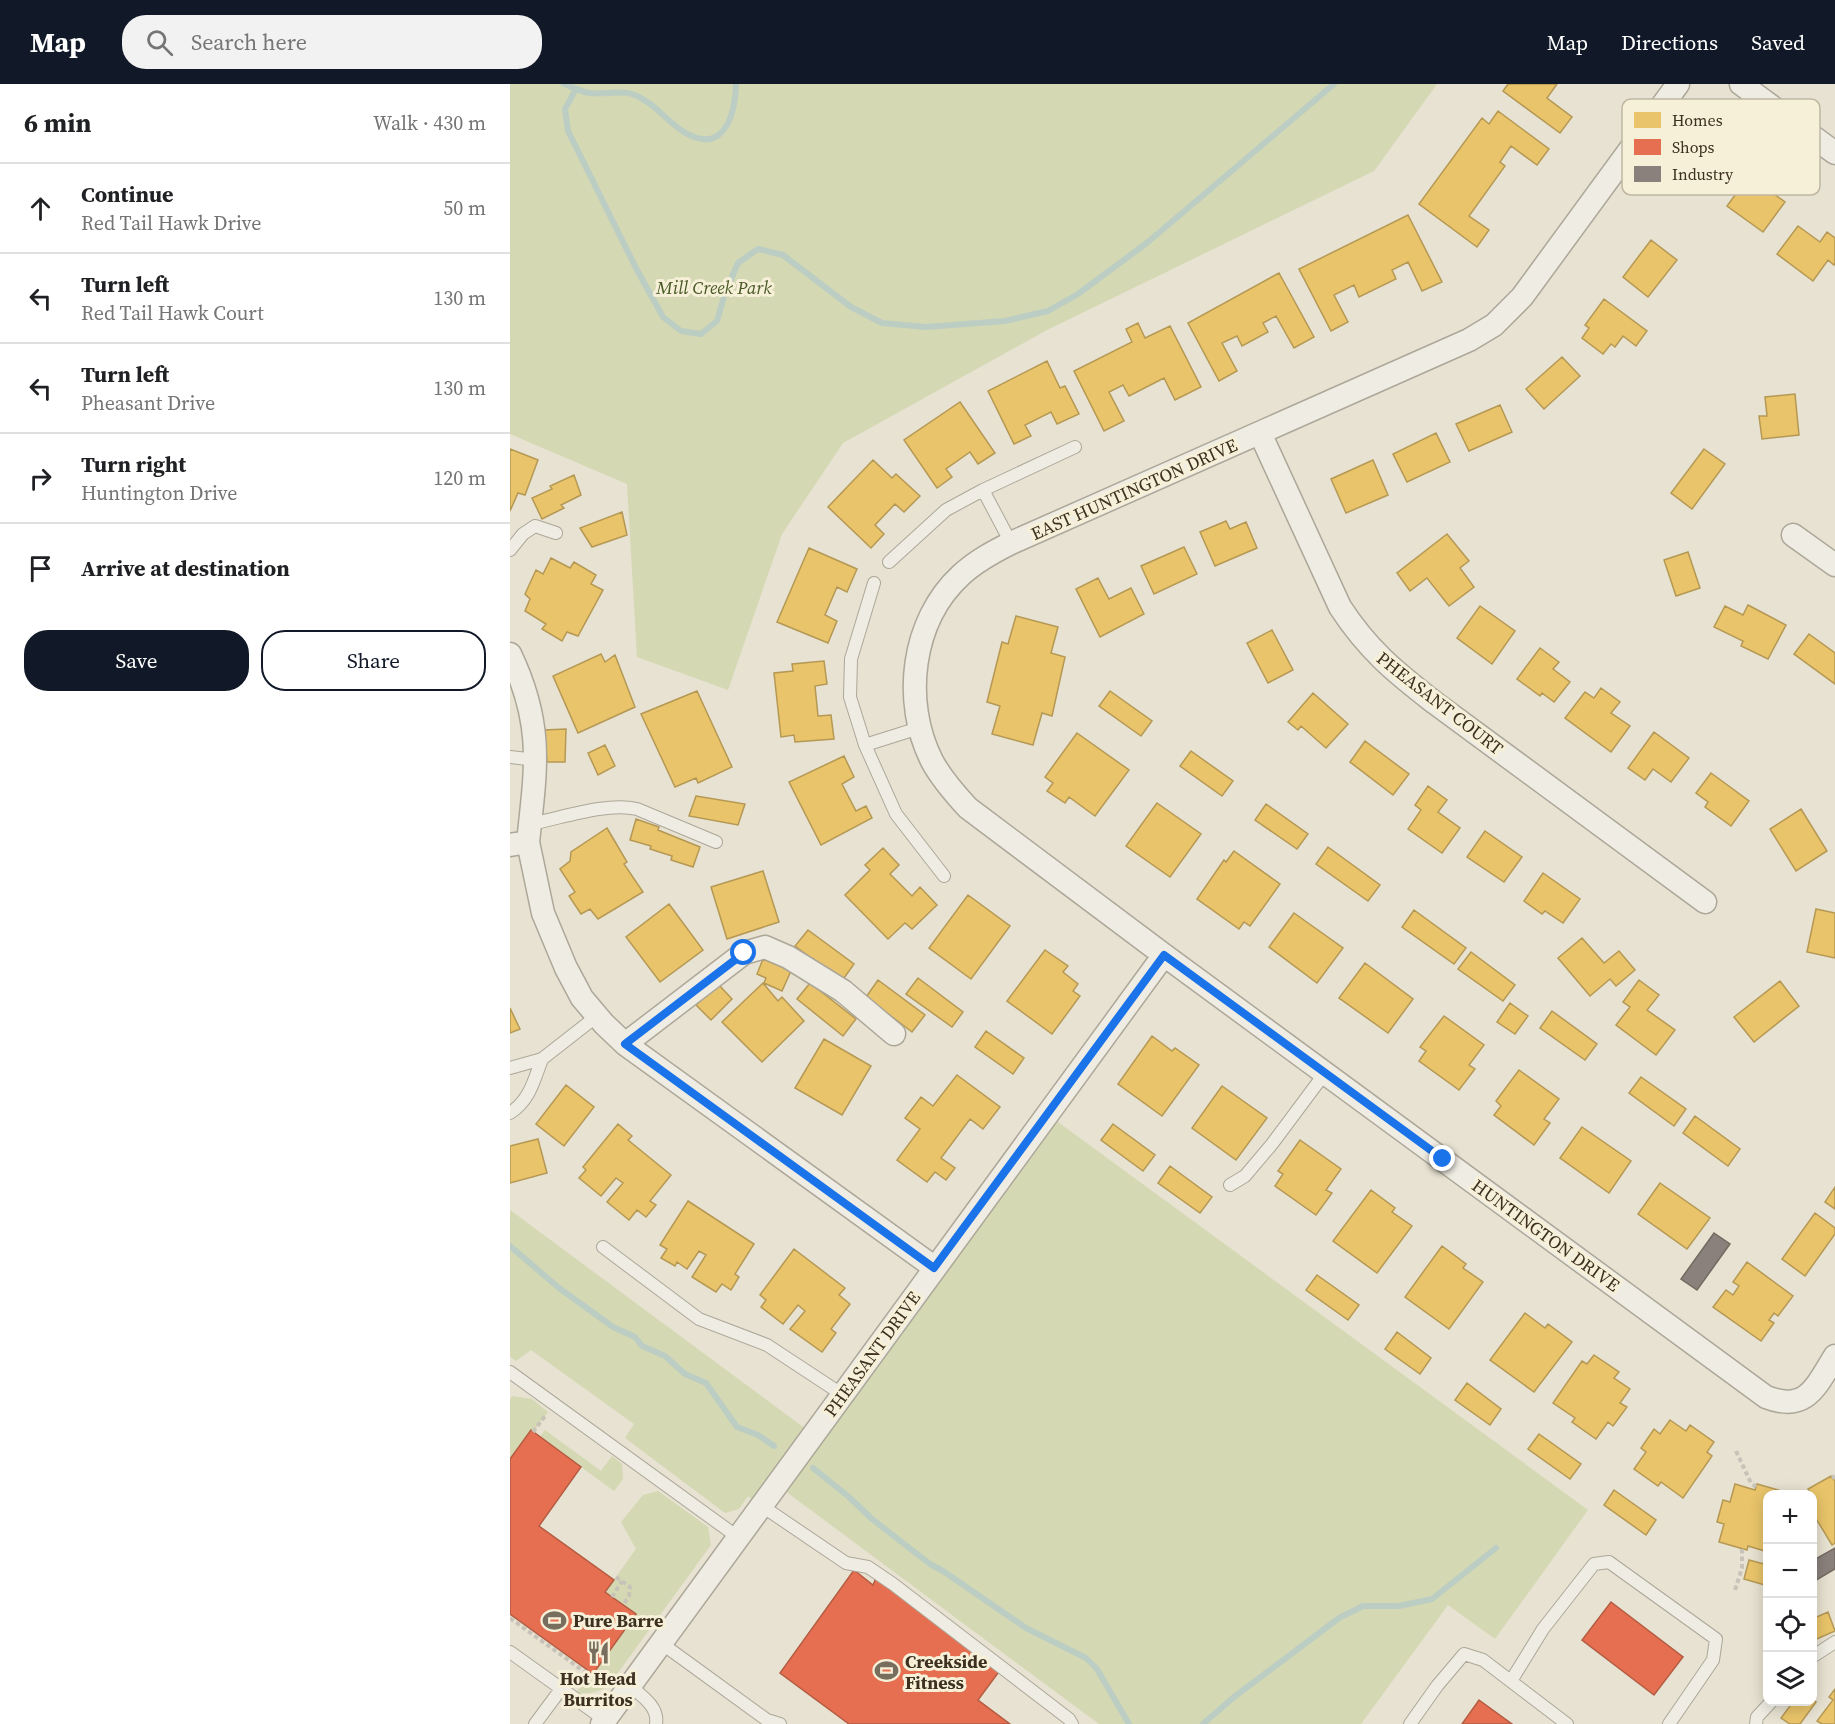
<!DOCTYPE html>
<html lang="en">
<head>
<meta charset="utf-8">
<style>
  body { margin:0; font-family:"Source Serif 4",serif; background:#f2f2f2; color:#202124 }
  .controls { position:absolute; right:18px; bottom:18px; display:grid; overflow:hidden; border-radius:12px; box-shadow:0 3px 15px #0003 }
  .controls button { width:54px; height:54px; display:grid; place-items:center; padding:0; border:0; border-bottom:2px solid #e0e0e0; background:#fff; color:#202124; font:30px sans-serif }
  .stop { position:absolute; width:18px; height:18px; margin:-14px; border:4px solid #1a73e8; border-radius:50%; background:#fff }
  .stop.end { background:#1a73e8; border-color:#fff; box-shadow:0 2px 6px #0008 }
  .list { margin:0; padding:0; list-style:none }
  h2 { display:flex; justify-content:space-between; align-items:center; height:78px; margin:0; padding:0 24px; font-size:26px }
  h2 small { font-size:20px; font-weight:400; color:#757577 }
  .list li { display:grid; grid-template-columns:39px 1fr auto; gap:18px; align-items:center; box-sizing:border-box; height:90px; padding:0 24px; border-top:2px solid #e0e0e0 }
  .list b { display:block; font-size:22px; white-space:nowrap }
  .list p { margin:0; font-size:20px; white-space:nowrap; color:#757577 }
  .list em { font-size:20px; font-style:normal; color:#757577 }
  .actions { display:flex; gap:12px; padding:18px 24px }
  .actions a { flex:1; padding:14px 0; border:2px solid #111827; border-radius:24px; text-align:center; font-size:21px; color:#111827 }
  .actions .main { background:#111827; color:#fff }
  .icon { flex:none; width:33px; height:33px; fill:none; stroke:currentColor; stroke-width:2; stroke-linecap:round; stroke-linejoin:round }
  .map { position:relative; flex:none; width:1325px; height:1640px; overflow:hidden }
  header { display:flex; align-items:center; gap:36px; box-sizing:border-box; height:84px; padding:0 30px; background:#111827; color:#fff }
  header strong { font-size:28px }
  nav { display:flex; gap:33px; margin-inline-start:auto; font-size:21px }
  .search { width:420px; height:54px; background:#f2f2f2; display:flex; align-items:center; gap:15px; box-sizing:border-box; padding:0 21px; border-radius:24px; color:#757577; font-size:22px }
  main { display:flex }
  aside { flex:1; background:#fff }
  .map>svg:first-child { display:block }
  .green { fill:#d4d8b3 }
  .homes { fill:#e9c46a; stroke:#b59854; stroke-width:1.5 }
  .shops { fill:#e76f51; stroke:#b45c42; stroke-width:1.5 }
  .industry { fill:#8a817c; stroke:#736960; stroke-width:1.5 }
  .lines { fill:none; stroke-linecap:round; stroke-linejoin:round }
  .stream { stroke:#bccdc4; stroke-width:6 }
  .lane-casing { stroke:#aca799; stroke-width:14 }
  .street-casing { stroke:#aca799; stroke-width:25 }
  .path { stroke:#c8c3b9; stroke-width:4; stroke-dasharray:4.5 3; stroke-linecap:butt }
  .lane { stroke:#efece3; stroke-width:12 }
  .street { stroke:#efece3; stroke-width:22 }
  .route { stroke:#1a73e8; stroke-width:8 }
  .labels { text-anchor:middle; dominant-baseline:central; stroke-width:6; stroke-linejoin:round; paint-order:stroke }
  .park-label { font-size:18px; font-style:italic; fill:#495926; stroke:#f7f0d8 }
  .street-label { font-size:18px; fill:#3d3020; stroke:#f7f0d8 }
  .poi-label { font-size:18px; font-weight:bold; fill:#3d3020; stroke:#f7f0d8; text-anchor:start }
  .key { fill:#f7f0d8; stroke:#bfb6a1; stroke-width:1.5 }
  .key-label { font-size:16px; fill:#3d3020 }
</style>
</head>
<body>
<header>
<strong>Map</strong>
<div class="search"><svg class="icon" aria-label="search" viewBox="0 0 24 24"><circle cx="10" cy="10" r="6"/><path d="M15 15l6 6"/></svg>Search here</div>
<nav><a>Map</a><a>Directions</a><a>Saved</a></nav>
</header>
<main>
<aside>
<h2>6 min<small>Walk · 430 m</small></h2>
<ul class="list">
<li><svg class="icon" aria-label="ahead" viewBox="0 0 24 24"><path d="M12 20V5M6 11l6-6 6 6"/></svg><div><b>Continue</b><p>Red Tail Hawk Drive</p></div><em>50 m</em></li>
<li><svg class="icon" aria-label="left" viewBox="0 0 24 24"><path d="M17 20v-9H6M10 6l-5 5 5 5"/></svg><div><b>Turn left</b><p>Red Tail Hawk Court</p></div><em>130 m</em></li>
<li><svg class="icon" aria-label="left" viewBox="0 0 24 24"><path d="M17 20v-9H6M10 6l-5 5 5 5"/></svg><div><b>Turn left</b><p>Pheasant Drive</p></div><em>130 m</em></li>
<li><svg class="icon" aria-label="right" viewBox="0 0 24 24"><path d="M7 20v-9h11M14 6l5 5-5 5"/></svg><div><b>Turn right</b><p>Huntington Drive</p></div><em>120 m</em></li>
<li><svg class="icon" aria-label="arrive" viewBox="0 0 24 24"><path d="M6 21V4h12l-3 4 3 4H6"/></svg><div><b>Arrive at destination</b></div></li>
</ul>
<div class="actions"><a class="main">Save</a><a>Share</a></div>
</aside>
<div class="map">
<svg width="1325" height="1640" viewBox="0 0 1325 1640">
  <rect width="100%" height="100%" fill="#e7e2d1"/>
  <!-- green -->
  <path class="green" d="M0 0H927L864 87 537 246 333 359 272 450 218 606 127 573 117 400 0 350Z
    M537 1030 1078 1426 985 1555 938 1521 851 1640H589L267 1401 252 1422 238 1412 229 1425 215 1429 115 1354 124 1340 21 1266 6 1277 0 1273V1126L304 1351Z
    M2 1312 22 1315 38 1328 23 1348 20 1347 0 1375V1316Z
    M35 1346 91 1387 102 1372 112 1380 113 1395 104 1407 30 1353Z
    M148 1407 198 1443 201 1461 99 1601C87 1609 79 1610 66 1609L81 1588 95 1508 126 1465 111 1438 133 1411Z"/>
  <!-- homes -->
  <path class="homes" d="M998 0H1047L1037 14 1062 33 1050 49 993 7Z
    M988 27 1039 65 1027 81 1001 62 990 78 995 82 959 132 979 146 967 163 909 120 972 34 979 40Z
    M1239 92 1275 118 1253 148 1217 122Z
    M898 131 932 198 912 207 898 178 882 186 886 195 849 213 844 201 824 211 838 238 821 247 789 185Z
    M1288 142 1310 158 1317 148 1325 154V179L1324 181 1318 176 1303 197 1267 170Z
    M1141 156 1167 176 1138 213 1113 193Z
    M769 189 804 253 784 264 766 232 753 239 758 248 732 262 727 252 712 259 727 287 709 297 678 239Z
    M1094 215 1137 247 1126 262 1113 252 1105 263 1101 260 1093 270 1072 254 1079 244 1075 241Z
    M628 239 635 254 660 242 691 303 665 316 654 294 619 312 613 301 599 308 614 337 594 347 564 287 622 258 616 245Z
    M1052 273 1070 292 1034 325 1016 305Z
    M537 277 550 304 555 302 569 330 547 340 541 328 515 341 521 352 504 360 478 307Z
    M1285 310 1289 351 1252 355 1249 332H1257L1255 313Z
    M450 318 485 369 468 380 460 368 436 385 442 393 427 404 394 356Z
    M990 321 1002 348 959 367 946 340Z
    M926 349 940 378 897 398 883 370Z
    M0 365 28 376 15 411 8 409 0 427Z
    M1194 365 1215 380 1182 425 1161 409Z
    M363 376 382 394 386 390 410 412 394 428 385 420 365 441 374 450 361 464 318 423Z
    M863 376 878 411 836 429 821 395Z
    M64 391 71 411 51 421 54 424 32 435 22 414 42 405 40 402Z
    M112 428 117 451 82 463 70 444Z
    M716 437 720 445 736 438 747 464 705 482 690 448Z
    M937 450 959 477 950 484 964 503 939 522 917 494 900 507 887 489Z
    M674 463 687 490 644 510 631 482Z
    M299 464 347 485 337 508 327 503 315 531 327 537 318 559 267 538Z
    M1178 468 1190 504 1166 512 1154 476Z
    M41 474 60 484 64 478 86 491 81 500 93 506 68 552 57 548 52 557 32 545 36 540 15 527 20 515 15 510 26 486 33 490Z
    M588 494 599 515 621 504 634 530 590 553 566 505Z
    M1238 521 1276 541 1258 575 1231 562 1233 557 1204 543 1215 522 1233 531Z
    M970 522 1005 547 982 580 947 554Z
    M506 532 548 543 541 569 555 573 542 632 532 629 523 661 482 650 490 622 477 618 492 558 498 560Z
    M762 546 783 586 758 599 737 559Z
    M1299 550 1325 569V600L1284 570Z
    M1030 564 1049 578 1043 585 1060 598 1044 618 1032 609 1030 612 1007 595Z
    M91 570 95 578 105 571 125 623 68 649 43 592Z
    M314 577 317 600 305 602 308 632 321 631 324 655 285 658 284 651 271 653 264 589 283 587 282 580Z
    M1091 604 1110 618 1101 629 1120 642 1101 668 1055 634 1075 608 1084 614Z
    M187 607 222 683 188 699 186 694 165 703 131 630Z
    M600 607 642 637 631 652 589 622Z
    M803 609 838 640 816 664 791 642 788 646 778 638Z
    M56 645 55 678H37L34 646Z
    M1144 648 1179 674 1161 698 1143 685 1135 696 1118 684Z
    M567 649 619 686 585 732 559 713 555 719 537 707 543 699 535 693Z
    M855 657 899 690 883 711 840 678Z
    M95 661 105 682 88 691 78 669Z
    M681 667 723 697 712 712 670 682Z
    M334 672 344 693 332 700 346 727 356 722 362 734 311 761 279 698Z
    M1201 689 1239 717 1221 742 1195 723 1198 718 1186 709Z
    M918 702 937 716 928 728 950 744 932 769 898 745 911 726 905 721Z
    M186 712 235 720 228 741 179 732Z
    M647 719 691 750 660 793 616 762Z
    M756 720 798 750 787 765 745 736Z
    M1291 725 1317 767 1286 787 1260 745Z
    M126 735 149 743 148 746 190 763 183 783 161 776 162 772 140 765 141 762 120 756Z
    M97 744 117 778 114 780 133 808 88 835 80 825 71 830 59 812 65 808 50 785 60 777 61 768Z
    M975 747 1012 773 994 798 957 773Z
    M818 763 870 801 858 817 806 780Z
    M373 764 389 781 380 790 402 812 410 803 427 821 402 845 395 839 378 855 335 811 360 786 355 781Z
    M724 767 770 800 740 842 734 838 729 845 687 815 714 776 716 778Z
    M253 787 269 838 217 855 201 803Z
    M1033 789 1070 815 1053 839 1035 827 1032 830 1014 817Z
    M458 811 500 842 461 895 419 864Z
    M159 820 193 866 150 898 116 853Z
    M1306 825 1325 829V874L1297 868Z
    M904 826 956 864 944 880 892 843Z
    M784 829 833 864 807 899 759 863Z
    M298 846 344 880 332 897 285 862Z
    M1072 854 1094 879 1109 867 1125 886 1106 902 1100 895 1080 912 1048 874Z
    M535 866 558 882 553 888 568 900 563 907 570 912 542 950 497 917Z
    M961 868 1005 901 993 917 948 885Z
    M253 875 281 887 272 907 254 899 256 894 247 890Z
    M855 879 903 915 878 949 829 914Z
    M408 894 453 928 442 943 396 910Z
    M368 896 415 931 402 948 356 913Z
    M1129 896 1149 911 1137 926 1165 946 1146 971 1106 941 1120 923 1113 918Z
    M1270 897 1289 922 1244 958 1224 933Z
    M253 899 268 917 272 913 294 937 252 978 212 938Z
    M300 899 346 935 333 952 287 915Z
    M208 900 222 915 201 936 186 921Z
    M1000 919 1018 932 1005 950 987 938Z
    M0 924 10 945 0 949Z
    M1042 927 1087 960 1075 976 1030 944Z
    M934 932 974 961 959 981 965 985 949 1006 909 977 916 967 910 963Z
    M476 947 514 974 503 990 465 963Z
    M642 952 662 967 665 964 689 981 652 1032 608 1000Z
    M314 955 361 982 332 1031 285 1004Z
    M1009 986 1049 1015 1034 1035 1040 1039 1024 1061 984 1031 991 1022 986 1017Z
    M447 991 490 1023 473 1045 460 1035 431 1074 445 1084 436 1096 425 1088 417 1098 387 1076 410 1045 395 1034 411 1013 423 1022Z
    M1131 993 1176 1025 1164 1042 1119 1009Z
    M56 1001 84 1023 54 1062 26 1040Z
    M712 1002 757 1034 726 1076 682 1044Z
    M1185 1032 1230 1065 1218 1082 1173 1049Z
    M108 1040 122 1052 118 1056 161 1091 140 1117 146 1121 136 1133 127 1126 119 1136 97 1118 113 1099 106 1094 91 1112 69 1094 76 1086 73 1083Z
    M603 1040 645 1071 633 1087 591 1056Z
    M1072 1043 1121 1077 1099 1109 1050 1074Z
    M28 1055 37 1089 0 1099V1062Z
    M790 1056 831 1085 816 1106 822 1109 806 1131 765 1102 773 1090 768 1087Z
    M660 1082 702 1113 690 1129 648 1099Z
    M1150 1099 1200 1134 1177 1165 1128 1130Z
    M1325 1103V1125L1315 1118Z
    M861 1106 885 1124 882 1128 902 1142 867 1189 823 1157Z
    M178 1117 244 1160 225 1190 229 1193 221 1206 212 1200 206 1208 182 1193 196 1171 189 1167 177 1185 167 1178 165 1182 151 1174 157 1165 150 1161Z
    M1305 1129 1325 1144V1150L1295 1192 1272 1175Z
    M932 1162 956 1180 953 1184 973 1198 939 1245 895 1213Z
    M284 1165 335 1204 329 1211 340 1220 321 1245 326 1249 312 1268 280 1245 295 1227 288 1221 273 1240 251 1223 256 1216 250 1211Z
    M1237 1178 1283 1212 1268 1232 1264 1229 1259 1236 1264 1239 1251 1257 1203 1223 1216 1206 1223 1211 1229 1202 1223 1198Z
    M807 1191 849 1221 838 1236 796 1206Z
    M1015 1229 1035 1244 1038 1240 1062 1258 1024 1308 980 1276Z
    M887 1248 921 1274 910 1290 875 1265Z
    M1084 1271 1109 1288 1104 1294 1120 1305 1110 1319 1117 1323 1103 1342 1098 1338 1086 1355 1062 1338 1065 1334 1043 1319 1072 1277 1077 1280Z
    M957 1299 991 1325 980 1341 945 1316Z
    M1160 1336 1176 1347 1180 1341 1204 1358 1197 1368 1202 1372 1173 1414 1151 1398 1148 1402 1124 1385 1136 1368 1131 1364 1144 1345 1150 1350Z
    M1029 1350 1071 1380 1060 1395 1018 1365Z
    M1321 1392 1325 1397V1459L1322 1461 1302 1428 1304 1414 1298 1405Z
    M1225 1400 1245 1406 1247 1400 1275 1408 1274 1410H1258V1468L1238 1462 1237 1466 1209 1458 1214 1440 1207 1438 1213 1416 1220 1418Z
    M1104 1406 1146 1436 1136 1451 1094 1421Z
    M1239 1476 1258 1481V1502L1234 1495Z
    M1318 1528 1325 1547 1302 1557V1535Z
    M1325 1605V1640H1312L1307 1637 1323 1616 1319 1613Z
    M1302 1616 1306 1618 1290 1640H1280L1271 1634 1283 1618H1302Z"/>
  <!-- shops -->
  <path class="shops" d="M21 1346 71 1383 29 1442 104 1496 95 1508 126 1530 83 1590 0 1530V1375Z
    M344 1486 363 1501 366 1494 491 1585 468 1616 500 1640H339L270 1589Z
    M1101 1518 1173 1573 1144 1611 1072 1556Z
    M969 1616 1002 1640H952Z"/>
  <!-- industry -->
  <path class="industry" d="M1204 1149 1220 1160 1187 1206 1171 1195Z
    M1325 1464V1485L1303 1498 1302 1477Z"/>
  <g class="lines">
    <!-- stream -->
    <path class="stream" d="M54 0C62 3 71 8 80 9 93 11 109 6 122 10 143 17 156 37 174 48 214 72 225 31 226 0
      M66 5 55 25 58 47 127 186 153 233 171 247 191 250 207 237 215 209 228 179 248 165 273 171 341 223 372 239 416 243 495 237 538 227 568 210 638 158 824 0
      M0 1162 49 1204 103 1243 125 1253 132 1262 155 1272 175 1290 196 1299 227 1343 248 1351 264 1362
      M303 1384 339 1413 362 1435 420 1480 433 1487 516 1544 576 1574 587 1585 619 1640
      M693 1640 724 1613 829 1534 853 1522H889L922 1515 986 1464"/>
    <defs>
      <path id="lane" d="M473 406 501 459
        M0 466 13 450 25 442 46 449
        M379 478 436 426 473 406 565 363
        M364 499 341 575 340 613 355 661 386 730 434 792
        M355 661 409 644
        M0 673 26 676
        M20 740C52 734 96 718 127 725L206 758
        M0 984 32 975 87 932
        M0 1029C20 1016 24 996 32 975
        M720 1101 735 1092 762 1060 815 989
        M93 1163 189 1235 257 1261 333 1311
        M0 1288 229 1454
        M252 1422 336 1479 358 1483 383 1500 559 1635 562 1640
        M151 1559 257 1636 270 1640
        M0 1568 95 1636
        M1302 1573 1325 1558
        M1001 1597 1033 1545 1084 1480 1099 1478 1206 1555 1203 1576 1159 1640
        M120 1602C132 1612 149 1623 146 1640
        M25 1640 51 1605
        M900 1640 927 1602 954 1570 973 1576 1057 1640
        M1246 1640 1247 1633 1261 1618"/>
      <path id="street" d="M1168 0 1012 213 984 241 959 256 501 459C483 468 466 477 451 491 401 537 392 618 422 677 431 694 445 710 458 724L654 871 1256 1313C1297 1329 1306 1302 1325 1272
        M1231 0 1325 69
        M750 349 830 523C858 566 885 588 925 619L1195 818
        M1283 451 1325 481
        M0 570C34 641 26 684 18 758L0 761
        M18 758 33 829 56 884 72 914 94 940 115 960 425 1184
        M115 960 234 869 255 863 278 873 333 907 384 950
        M92 1640 654 871"/>
    </defs>
    <!-- lane casing -->
    <use href="#lane" class="lane-casing"/>
    <!-- street casing -->
    <use href="#street" class="street-casing"/>
    <!-- path -->
    <path class="path" d="M23 1348 35 1332
      M1226 1367 1241 1399 1246 1403
      M1322 1394 1325 1392
      M106 1493 120 1503 119 1512 113 1521
      M1225 1506 1232 1484V1464
      M102 1513 112 1497
      M0 1534 79 1591"/>
    <!-- lane -->
    <use href="#lane" class="lane"/>
    <!-- street -->
    <use href="#street" class="street"/>
  </g>
  <g class="lines">
    <!-- route -->
    <path class="route" d="M234 869 115 960 424 1184 654 871 933 1075"/>
  </g>
  <!-- icons -->
  <defs>
    <symbol id="stadium-bare" viewBox="-9 -9 18 18"><path d="M0-5a6.5 5 0 1 0 0 10a6.5 5 0 1 0 0-10ZM-3.5-1.8h7v3.6h-7Z" fill="#786e5e" stroke="#f7f0d8" stroke-width="2.5" paint-order="stroke"/></symbol>
    <symbol id="restaurant-bare" viewBox="-9 -9 18 18"><path d="M-5-6h1v4h1v-4h1v4h1v-4h1v5L-1.5 .5V6h-2V.5L-5-1ZM5-6V6H3V1.5H1.5Q1.5-4 5-6Z" fill="#786e5e" stroke="#f7f0d8" stroke-width="2.5" paint-order="stroke"/></symbol>
  </defs>
  <g fill-rule="evenodd">
    <use href="#stadium-bare" x="28" y="1520" width="33" height="33"/>
    <use href="#restaurant-bare" x="72" y="1552" width="33" height="33"/>
    <use href="#stadium-bare" x="360" y="1570" width="33" height="33"/>
  </g>
  <g class="labels">
    <!-- park labels -->
    <g class="park-label">
      <text x="204" y="203">Mill Creek Park</text>
    </g>
    <!-- street labels -->
    <g class="street-label">
      <text transform="translate(624 405) rotate(-24)">EAST HUNTINGTON DRIVE</text>
      <text transform="translate(930 619) rotate(38)">PHEASANT COURT</text>
      <text transform="translate(1036 1151) rotate(36)">HUNTINGTON DRIVE</text>
      <text transform="translate(362 1270) rotate(-54)">PHEASANT DRIVE</text>
    </g>
    <!-- poi labels -->
    <g class="poi-label">
      <text x="63" y="1536">Pure Barre</text>
      <text x="395" y="1577">Creekside<tspan x="395" dy="21">Fitness</tspan></text>
      <text x="88" y="1594" text-anchor="middle">Hot Head<tspan x="88" dy="21">Burritos</tspan></text>
    </g>
  </g>
  <!-- legend -->
  <rect x="1112" y="15" width="198" height="96" rx="9" class="key"/>
  <rect x="1124" y="28" width="27" height="16" fill="#e9c46a"/>
  <rect x="1124" y="55" width="27" height="16" fill="#e76f51"/>
  <rect x="1124" y="82" width="27" height="16" fill="#8a817c"/>
  <g class="key-label">
    <text x="1162" y="42">Homes</text>
    <text x="1162" y="69">Shops</text>
    <text x="1162" y="96">Industry</text>
  </g>
</svg>
<div class="controls">
<button>+</button>
<button>−</button>
<button><svg class="icon" aria-label="locate" viewBox="0 0 24 24"><circle cx="12" cy="12" r="6"/><path d="M12 2v4M12 18v4M2 12h4M18 12h4"/></svg></button>
<button><svg class="icon" aria-label="layers" viewBox="0 0 24 24"><path d="M12 4l9 5-9 5-9-5zM3 14l9 5 9-5"/></svg></button>
</div>
<div class="stop" style="left:234px;top:869px"></div>
<div class="stop end" style="left:933px;top:1075px"></div>
</div>
</main>
</body>
</html>
